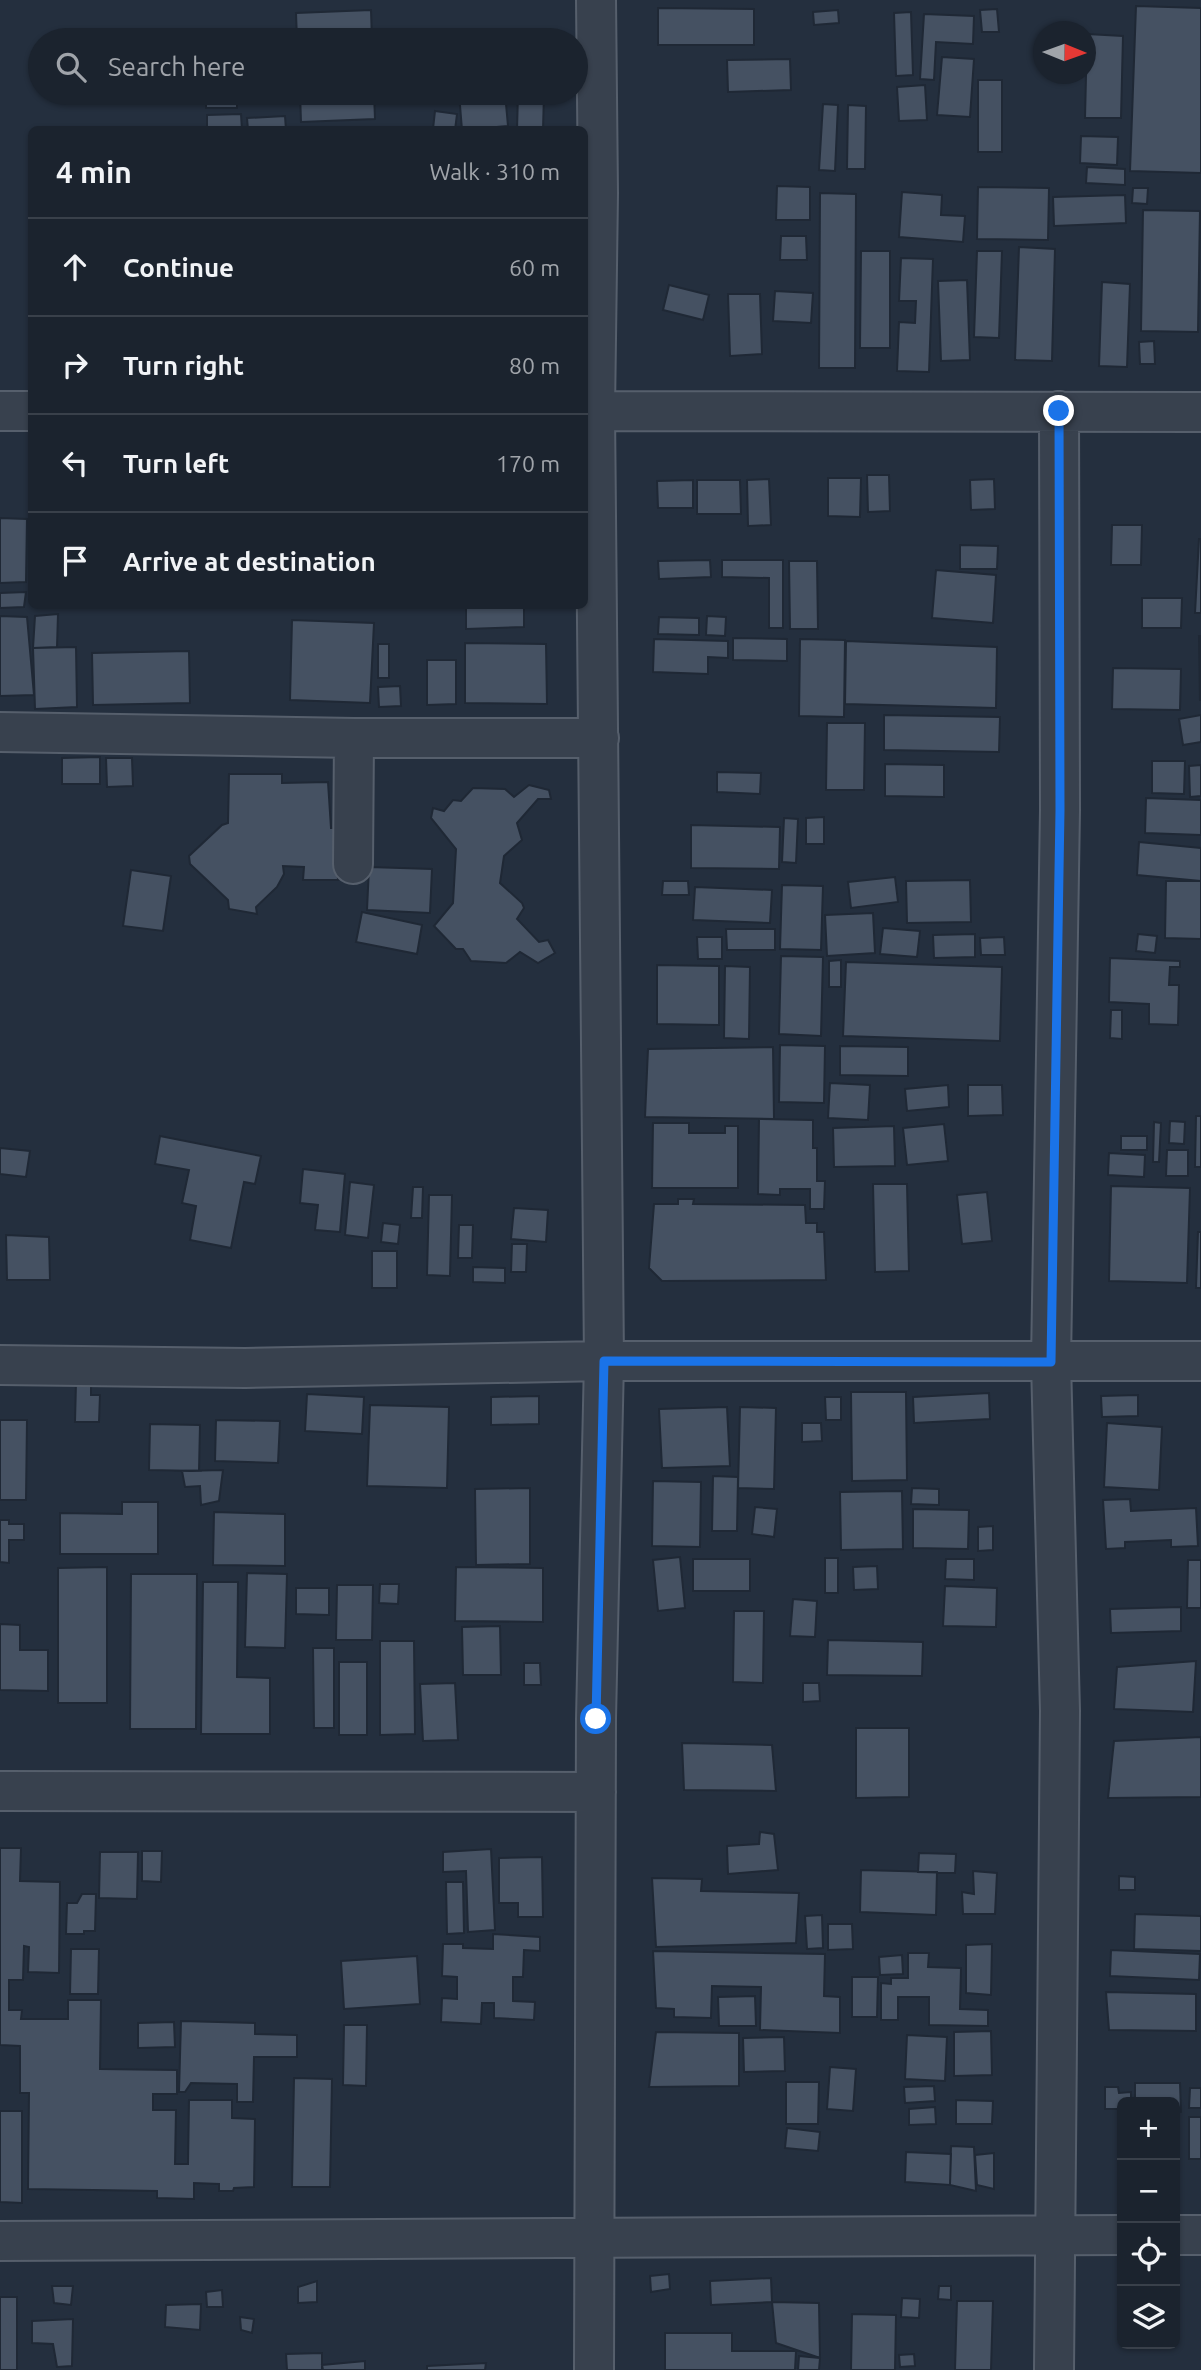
<!DOCTYPE html>
<html lang="en">
<head>
<meta charset="utf-8">
<style>
  body { margin:0; font-family:Ubuntu,sans-serif; background:#282f3a; color:#f1f3f6 }
  .controls { position:absolute; right:21px; bottom:21px; display:grid; overflow:hidden; border-radius:10px; box-shadow:0 2px 5px #0004 }
  .controls button { width:63px; height:63px; display:grid; place-items:center; padding:0; border:0; border-bottom:2px solid #39404a; background:#1b232e; color:#f1f3f6; font:35px sans-serif }
  .compass { position:absolute; left:1033px; top:21px; width:63px; height:63px; border-radius:50%; background:#1b232e; box-shadow:0 2px 5px #0004; rotate:91deg }
  .stop { position:absolute; width:21px; height:21px; margin:-16px; border:5px solid #1a73e8; border-radius:50%; background:#fff }
  .stop.end { background:#1a73e8; border-color:#fff; box-shadow:0 2px 7px #0008 }
  .list { margin:0; padding:0; list-style:none }
  h2 { display:flex; justify-content:space-between; align-items:center; height:91px; margin:0; padding:0 28px; font-size:30px }
  h2 small { font-size:23px; font-weight:400; color:#a0a4aa }
  .list li { display:grid; grid-template-columns:46px 1fr auto; gap:21px; align-items:center; box-sizing:border-box; height:98px; padding:0 28px; border-top:2px solid #39404a }
  .list b { display:block; font-size:26px; white-space:nowrap }
  .list em { font-size:23px; font-style:normal; color:#a0a4aa }
  .icon { flex:none; width:38px; height:38px; fill:none; stroke:currentColor; stroke-width:2; stroke-linecap:round; stroke-linejoin:round }
  .map { position:relative; flex:none; width:1201px; height:2370px; overflow:hidden }
  .search { position:absolute; background:#1b232e; box-shadow:0 2px 5px #0004; left:28px; top:28px; width:560px; height:77px; display:flex; align-items:center; gap:18px; box-sizing:border-box; padding:0 24px; border-radius:38px; color:#a0a4aa; font-size:26px }
  .panel { position:absolute; background:#1b232e; box-shadow:0 2px 5px #0004; left:28px; top:126px; width:560px; height:483px; border-radius:10px }
  .map>svg:first-child { display:block }
  .building { fill:#455162; stroke:#1f2835; stroke-width:2 }
  .lines { fill:none; stroke-linecap:round; stroke-linejoin:round }
  .minor-casing { stroke:#565f6c; stroke-width:42 }
  .minor { stroke:#38414e; stroke-width:38 }
  .route { stroke:#1a73e8; stroke-width:9 }
</style>
</head>
<body>
<div class="map">
<svg width="1201" height="2370" viewBox="0 0 1201 2370">
  <rect width="100%" height="100%" fill="#242f3e"/>
  <!-- building -->
  <path class="building" d="M1136 6 1201 8V173L1130 171Z
    M658 8 754 9V45H658Z
    M997 9 999 32H982L980 10Z
    M371 10 372 40H297L296 13Z
    M838 10 839 23 814 25 813 12Z
    M911 12 913 75 896 76 894 13Z
    M924 14 974 16 973 44 936 42 934 80 920 79Z
    M254 34H287V40H253Z
    M445 34V40H421L420 36Z
    M1087 34 1123 36 1121 118H1085Z
    M942 57 974 59 970 117 937 115Z
    M790 59 791 90 728 92 727 60Z
    M978 80H1002V152H978Z
    M925 85 927 120 899 121 897 87Z
    M206 93H237V108H206Z
    M253 93H286V94H253Z
    M300 93H374L375 119 301 122Z
    M459 93H505L508 126 462 130Z
    M518 93H544L543 130H517Z
    M823 104 838 105 835 171 819 170Z
    M848 105 866 106 865 169H847Z
    M435 111 457 114 455 130 433 129Z
    M241 114 242 130H207V115Z
    M285 116 286 130H248L247 118Z
    M1081 136 1118 137 1117 165 1080 163Z
    M1087 167 1125 169V185L1086 183Z
    M777 186 810 187V220H776Z
    M978 187 1049 188 1048 240 977 239Z
    M1133 188H1148L1147 204 1132 203Z
    M902 192 942 195 941 215 965 216 963 242 899 237Z
    M820 193 856 194 855 368H819Z
    M1125 195 1126 223 1054 226 1053 197Z
    M1143 210 1200 211 1198 332 1141 331Z
    M781 236H806L807 260H780Z
    M1019 247 1055 249 1052 361 1015 360Z
    M861 251H890V348H860Z
    M977 251H1002L999 338 974 337Z
    M901 258 933 259 929 372 897 371 899 322 915 323 916 301H899Z
    M967 280 970 360 941 361 938 281Z
    M1102 282 1130 284 1127 367 1099 366Z
    M669 285 709 295 703 320 663 310Z
    M775 291 813 293 811 323 773 321Z
    M728 294H760L762 354 730 356Z
    M1154 341 1155 364H1140L1139 342Z
    M867 475H889L890 511 868 512Z
    M828 478H861L860 517 828 516Z
    M769 479 771 525 748 526 747 480Z
    M994 479 995 509 971 510 970 480Z
    M693 480V508H658L657 481Z
    M697 480H740L741 514H697Z
    M0 518 27 519 26 582 0 583Z
    M1112 525H1142L1141 565H1111Z
    M1199 539H1201V613H1195Z
    M960 545 998 546 997 569H960Z
    M710 560 711 577 659 579 658 561Z
    M722 560H783V628H769V578L722 577Z
    M789 561H817L818 629H790Z
    M936 570 996 575 993 623 932 618Z
    M26 592 24 607 0 608V593Z
    M1142 598H1182L1181 628H1142Z
    M466 606H524V627L466 629Z
    M58 614 57 647 33 648 35 616Z
    M0 616 27 617 34 695 0 696Z
    M707 616 726 617 725 636 706 635Z
    M659 617 699 618V635L658 634Z
    M292 620 374 623 370 703 290 700Z
    M1199 636H1201V700H1200Z
    M733 638 787 639V661L733 660Z
    M654 639 728 641V658L708 657V674L653 672Z
    M800 639 845 640 844 717 799 716Z
    M846 641 997 647 996 708 845 704Z
    M465 643 546 644 547 704 465 703Z
    M378 644H389V678H378Z
    M76 647 77 707 35 709 33 648Z
    M189 651 190 703 93 705 92 653Z
    M427 660H456V704L427 705Z
    M1113 668 1181 669 1180 710 1112 709Z
    M400 686 401 706 379 707 378 687Z
    M884 715 1000 717 999 752 884 750Z
    M1201 715V742L1183 745 1179 719Z
    M827 723H865L864 790H826Z
    M100 757V784H62V758Z
    M106 758H132L133 786 107 787Z
    M1152 761H1185L1184 794 1152 793Z
    M885 764 944 765V797L885 796Z
    M1201 765V796L1190 797 1189 766Z
    M717 772 761 773 760 794 717 792Z
    M229 774H282V783L328 782 331 828H336L338 880H303L304 867 283 866 284 874 277 887 256 907 257 914 229 909 228 900 190 864 189 856 222 825 228 823Z
    M529 785 549 790 551 799H538L517 823 522 840 504 856 500 883 522 903 524 908 517 919 539 942 548 940 555 953 538 963 520 952 506 963 471 961 463 949H456L434 926 453 903 456 849 431 818 433 808 444 811 453 800 461 801 473 788 505 789 514 797Z
    M1146 798 1201 800V835L1145 833Z
    M824 817V844H806V818Z
    M784 818 798 819 796 863 782 862Z
    M691 825 780 827 779 869 691 868Z
    M1139 842 1201 848V881L1137 875Z
    M369 867 432 869 430 913 367 910Z
    M131 870 171 876 163 931 123 926Z
    M895 877 898 902 851 908 848 882Z
    M970 880 971 922 907 923 906 881Z
    M663 881H688L689 895H662Z
    M1166 881H1201V939L1165 938Z
    M782 885 823 886 821 950 780 949Z
    M695 887 772 890 770 923 693 920Z
    M362 912 422 925 417 954 356 942Z
    M873 913 875 953 827 956 825 915Z
    M883 928 920 931 917 957 880 954Z
    M726 929H775V950H727Z
    M975 934V957L934 958 933 935Z
    M1138 934 1157 936 1155 953 1136 951Z
    M697 937H722V959H698Z
    M1004 937 1005 955H981L980 938Z
    M781 956 823 957 821 1036 779 1034Z
    M1110 958 1180 961V967H1170L1169 985H1179L1178 1025 1149 1024V1004L1109 1002Z
    M841 960V987H829V961Z
    M846 962 1002 967 1000 1041 843 1036Z
    M657 965 719 966V1025L657 1024Z
    M725 966 750 967 749 1039 724 1038Z
    M1111 1010H1122V1039L1110 1038Z
    M780 1045 825 1046 824 1103 779 1102Z
    M840 1046 908 1047V1076L840 1075Z
    M773 1047 774 1119 645 1117 648 1049Z
    M830 1083 870 1085 868 1120 828 1118Z
    M948 1085 949 1107 907 1111 905 1089Z
    M968 1085H1002L1003 1115 968 1116Z
    M1196 1116H1201V1167H1195Z
    M759 1119 813 1120V1148H817V1181H825L824 1209H810V1189H780V1195L758 1194Z
    M1170 1121 1185 1122 1184 1144 1169 1143Z
    M1154 1122 1161 1123 1159 1162H1153Z
    M653 1123H689V1133H725V1126H738V1188H652Z
    M944 1124 948 1161 907 1165 903 1128Z
    M894 1126 895 1166 834 1167 833 1128Z
    M160 1136 261 1156 255 1184 244 1182 231 1248 190 1240 196 1206 182 1203 189 1170 155 1164Z
    M1121 1136H1147V1150H1121Z
    M0 1148 30 1151 26 1177 0 1174Z
    M1167 1150H1188V1176H1166Z
    M1109 1153 1145 1155 1144 1177 1108 1175Z
    M303 1169 345 1174 340 1232 315 1230 318 1205 300 1203Z
    M350 1182 374 1185 368 1238 345 1235Z
    M873 1184H907L909 1271 875 1272Z
    M1111 1186 1190 1188 1187 1283 1109 1281Z
    M413 1187H423L422 1218H411Z
    M987 1192 992 1241 962 1244 957 1195Z
    M429 1195H452L450 1276 427 1275Z
    M678 1199H694L693 1204 805 1205 806 1223H817V1232H824L826 1280 662 1281 649 1268 654 1204H678Z
    M514 1208 548 1210 546 1242 511 1239Z
    M383 1223 400 1225 398 1244 381 1242Z
    M459 1225H473L472 1258H458Z
    M1198 1232H1201V1288H1196Z
    M6 1235 49 1237 50 1280H7Z
    M512 1244H527L526 1272H511Z
    M372 1251H397V1288H372Z
    M473 1267 505 1268V1283L473 1282Z
    M76 1382H91V1395H100L99 1422H75Z
    M851 1392H906L907 1480 852 1481Z
    M989 1393 990 1419 914 1423 913 1397Z
    M307 1394 364 1397 362 1434 305 1431Z
    M1138 1395V1416L1102 1417 1101 1396Z
    M539 1396V1424L491 1425V1397Z
    M825 1397H841V1420H826Z
    M370 1405 449 1407 447 1488 367 1486Z
    M727 1407 730 1466 662 1468 659 1409Z
    M740 1407 776 1408 774 1489 738 1488Z
    M0 1420H27L26 1500H0Z
    M216 1420 280 1421 278 1463 215 1461Z
    M802 1423H821L822 1441 802 1442Z
    M1107 1423 1162 1427 1159 1490 1104 1487Z
    M150 1424 200 1425 199 1471 149 1470Z
    M223 1470 219 1501 201 1505 200 1486 185 1487 182 1471Z
    M713 1476 738 1477 737 1531H712Z
    M653 1481 701 1482 700 1547 652 1546Z
    M530 1488V1564L476 1565 475 1489Z
    M912 1488 939 1489V1505L911 1504Z
    M902 1491 903 1549 841 1550 840 1492Z
    M1130 1499 1131 1511 1196 1508 1198 1546 1171 1547V1540L1125 1542V1548L1106 1549 1103 1500Z
    M122 1502H158V1554H60V1513L122 1514Z
    M755 1507 777 1509 774 1537 752 1534Z
    M913 1509 969 1510 968 1549 913 1548Z
    M214 1512 285 1514V1566L213 1565Z
    M0 1520H9V1524H24V1540H9V1563L0 1562Z
    M993 1526V1550L978 1551V1527Z
    M680 1557 685 1608 658 1611 653 1560Z
    M825 1558H838V1593H825Z
    M693 1559H750V1591H693Z
    M946 1559H974V1580L945 1579Z
    M1188 1560H1201V1608H1187Z
    M877 1566 878 1589 854 1590 853 1567Z
    M107 1567V1703H58V1568Z
    M456 1567 543 1568V1622L455 1621Z
    M247 1573 287 1574 285 1648 245 1647Z
    M131 1574H197L196 1729H130Z
    M203 1582H238L237 1677 270 1678V1734H201Z
    M380 1584H399L398 1604 379 1603Z
    M337 1585H373L372 1640H336Z
    M945 1586 997 1588 996 1627 943 1626Z
    M296 1588H329V1615L296 1614Z
    M793 1599 817 1601 815 1637 790 1636Z
    M1181 1607V1631L1111 1633 1110 1609Z
    M734 1611H764L763 1683 733 1682Z
    M0 1624 20 1625V1650H48V1691L0 1690Z
    M500 1626 501 1675H463L462 1627Z
    M828 1640 923 1642 922 1676 827 1675Z
    M380 1641H414L415 1734 380 1735Z
    M313 1648H334V1728H314Z
    M1196 1661 1193 1712 1114 1709 1117 1667Z
    M339 1662H367V1735H339Z
    M524 1663H540L541 1685H524Z
    M455 1683 458 1740 423 1741 420 1684Z
    M803 1683H819L820 1701 803 1702Z
    M856 1728H909V1797L856 1798Z
    M1201 1737V1797L1108 1798 1114 1741Z
    M682 1743 772 1745 776 1791 684 1790Z
    M760 1832 774 1834 778 1870 728 1874 727 1846 759 1844Z
    M0 1848H21L20 1881 60 1882 59 1973 28 1972 29 1947 24 1946 23 1980H9V2010H22L21 2019H68V2000H101L100 2069 177 2070V2094H153V2110H176L175 2164H188L189 2100H232V2118L255 2119 254 2187 234 2188 233 2191H219V2184L194 2183V2199L157 2198V2191L28 2189 29 2093H20V2046L0 2045Z
    M491 1849 495 1930 468 1932 466 1871 443 1872V1852Z
    M142 1851H162L161 1882 142 1881Z
    M100 1852H138L137 1899 99 1898Z
    M919 1853 956 1854 955 1873 918 1872Z
    M542 1857 543 1917H518V1903H499V1858Z
    M861 1870 937 1872 936 1915 860 1912Z
    M973 1871 997 1873 995 1914H963L962 1892 974 1894Z
    M1119 1876 1135 1877V1890H1119Z
    M652 1878 702 1879 701 1891 799 1893 796 1943 656 1947Z
    M446 1882H463L464 1933 447 1934Z
    M82 1894H96L95 1931H84V1934H66L67 1903H77Z
    M1135 1914 1201 1916V1951L1134 1949Z
    M822 1915 823 1948 807 1949 805 1916Z
    M828 1924H852L853 1949 828 1950Z
    M493 1934 540 1937V1951L524 1950 523 1977H513V2001L535 2002 534 2020 494 2018V2003H482L481 2024 441 2022 442 1998 457 1999V1977L442 1976 443 1944H463V1948L493 1949Z
    M992 1944 991 1995 966 1993V1945Z
    M71 1949H99L98 1994H70Z
    M1111 1950 1200 1954 1199 1980 1110 1976Z
    M653 1951 825 1954 824 1996 840 1997V2033L760 2030 761 1987 712 1986 711 2018 674 2017V2009L656 2008Z
    M908 1953H929L928 1967 961 1968 960 2009 988 2010V2026L929 2025V1997H898V2020H881V1983L891 1984V1978H908Z
    M902 1955 903 1974 880 1975 879 1957Z
    M417 1956 420 2004 344 2009 341 1961Z
    M852 1977H878L877 2017H852Z
    M1106 1992 1196 1994V2031L1109 2030Z
    M755 1996 756 2026H719L718 1997Z
    M181 2021 255 2023V2034L297 2035V2057H254L253 2102H237V2084L191 2083 185 2092H179Z
    M174 2022 175 2047 138 2048V2023Z
    M344 2025H367L366 2086 343 2085Z
    M991 2031 992 2075 954 2076V2032Z
    M656 2032 739 2033V2086L649 2087Z
    M907 2035 947 2037 945 2081 905 2079Z
    M784 2037 785 2071 744 2072 743 2038Z
    M830 2067 856 2069 853 2111 827 2109Z
    M294 2078 332 2079 330 2187H292Z
    M786 2082H819L818 2124H786Z
    M1135 2083H1180L1181 2112H1175V2102H1135Z
    M934 2086 935 2101 905 2103 904 2087Z
    M1105 2087H1118L1119 2093 1131 2092V2102H1122V2109H1105Z
    M1190 2088H1201V2108H1189Z
    M956 2100 993 2101 992 2124H956Z
    M935 2107 936 2124 909 2125V2109Z
    M0 2111H22V2203L0 2202Z
    M1189 2117H1201V2159H1189Z
    M787 2128 820 2132 818 2151 785 2148Z
    M951 2146 974 2147 976 2191 950 2185Z
    M906 2152 951 2154 950 2185 905 2182Z
    M994 2153V2189L977 2185 975 2155Z
    M669 2274 670 2289 651 2292 650 2276Z
    M771 2278 772 2302 711 2305 710 2281Z
    M317 2281V2302L298 2303V2287Z
    M52 2286H73L71 2305 54 2303Z
    M939 2286H951V2300L938 2299Z
    M222 2290 223 2307H207L206 2292Z
    M0 2297H17V2370H0Z
    M902 2298 920 2299 919 2318 901 2317Z
    M957 2301H993L991 2370H955Z
    M772 2302 819 2303 820 2358 776 2343Z
    M201 2304 200 2330 165 2327 166 2305Z
    M852 2314 896 2315 895 2370H851Z
    M240 2317 254 2319 252 2333 241 2330Z
    M73 2319 72 2366 57 2367 53 2344 32 2343V2321Z
    M665 2333H732V2351H796L795 2370H665Z
    M322 2353V2370H287L286 2354Z
    M914 2354 915 2366 900 2367 899 2355Z
    M799 2356 820 2358 819 2370H798Z
    M365 2361V2370H323L322 2365Z
    M486 2363 485 2370H427V2366Z"/>
  <g class="lines">
    <defs>
      <path id="minor" d="M0 411H32
        M584 411 1201 412
        M0 732 354 738H599
        M353 864 354 738
        M0 1365 245 1368 604 1361H1201
        M0 1791 596 1792
        M1175 2235H1201
        M0 2241 1122 2235
        M594 2370 596 1719 604 1361 595 411 598 193 596 0
        M1054 2370 1060 1711 1051 1362 1060 810 1059 411"/>
    </defs>
    <!-- minor casing -->
    <use href="#minor" class="minor-casing"/>
    <!-- minor -->
    <use href="#minor" class="minor"/>
  </g>
  <g class="lines">
    <!-- route -->
    <path class="route" d="M596 1719 604 1361 1051 1362 1060 810 1059 411"/>
  </g>
</svg>
<div class="controls">
<button>+</button>
<button>−</button>
<button><svg class="icon" aria-label="locate" viewBox="0 0 24 24"><circle cx="12" cy="12" r="6"/><path d="M12 2v4M12 18v4M2 12h4M18 12h4"/></svg></button>
<button><svg class="icon" aria-label="layers" viewBox="0 0 24 24"><path d="M12 4l9 5-9 5-9-5zM3 14l9 5 9-5"/></svg></button>
</div>
<svg class="compass" viewBox="-18 -18 36 36"><path d="M0-13l5 13h-10z" fill="#e53935"/><path d="M0 13l5-13h-10z" fill="#a0a4aa"/></svg>
<div class="stop" style="left:596px;top:1719px"></div>
<div class="stop end" style="left:1059px;top:411px"></div>
<div class="search"><svg class="icon" aria-label="search" viewBox="0 0 24 24"><circle cx="10" cy="10" r="6"/><path d="M15 15l6 6"/></svg>Search here</div>
<section class="panel">
<h2>4 min<small>Walk · 310 m</small></h2>
<ul class="list">
<li><svg class="icon" aria-label="ahead" viewBox="0 0 24 24"><path d="M12 20V5M6 11l6-6 6 6"/></svg><div><b>Continue</b></div><em>60 m</em></li>
<li><svg class="icon" aria-label="right" viewBox="0 0 24 24"><path d="M7 20v-9h11M14 6l5 5-5 5"/></svg><div><b>Turn right</b></div><em>80 m</em></li>
<li><svg class="icon" aria-label="left" viewBox="0 0 24 24"><path d="M17 20v-9H6M10 6l-5 5 5 5"/></svg><div><b>Turn left</b></div><em>170 m</em></li>
<li><svg class="icon" aria-label="arrive" viewBox="0 0 24 24"><path d="M6 21V4h12l-3 4 3 4H6"/></svg><div><b>Arrive at destination</b></div></li>
</ul>
</section>
</div>
</body>
</html>
